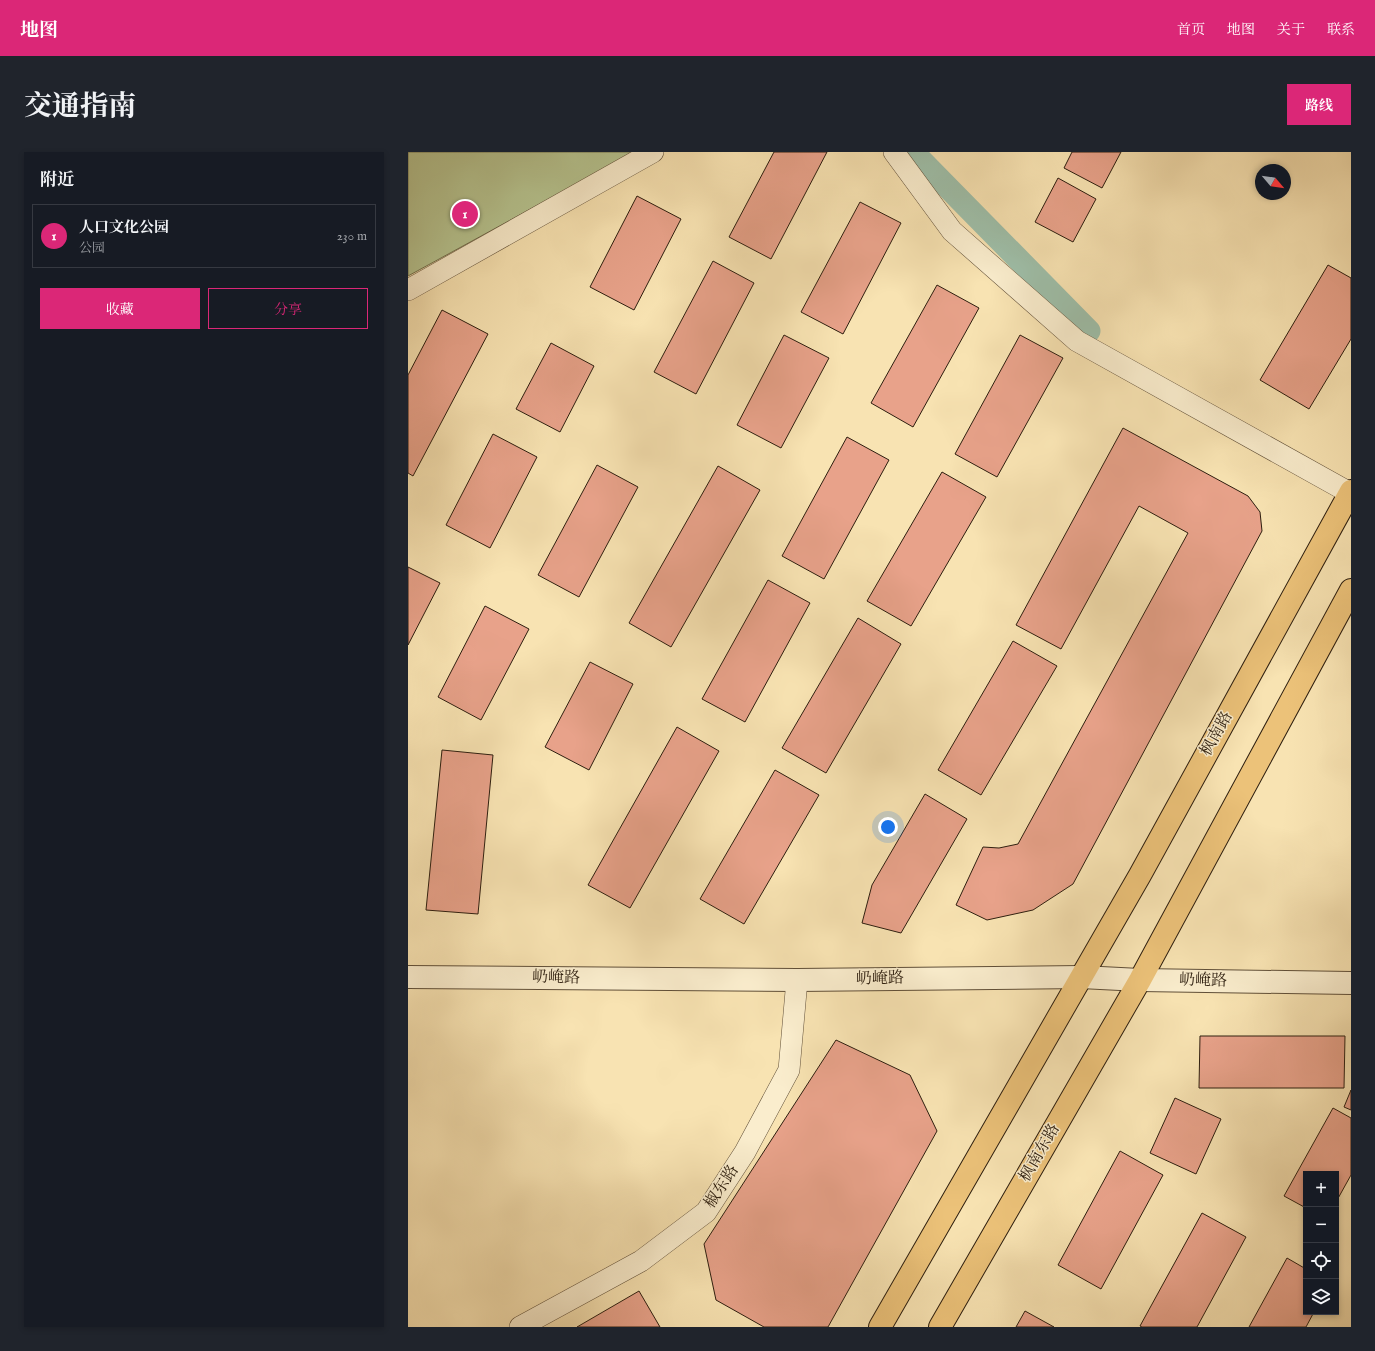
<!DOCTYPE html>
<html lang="zh">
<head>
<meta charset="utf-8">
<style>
  body { margin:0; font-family:"IM FELL English","Noto Serif SC",serif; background:#20242c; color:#f1f3f6 }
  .controls { position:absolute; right:12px; bottom:12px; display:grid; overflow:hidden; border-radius:0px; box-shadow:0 2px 6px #0003 }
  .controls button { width:36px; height:36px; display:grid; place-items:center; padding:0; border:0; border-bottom:1px solid #363941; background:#171b24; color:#f1f3f6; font:20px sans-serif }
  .compass { position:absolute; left:847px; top:12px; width:36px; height:36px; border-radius:50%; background:#171b24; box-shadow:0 2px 6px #0003; rotate:119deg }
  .you { position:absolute; left:480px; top:675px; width:14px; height:14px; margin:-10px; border:3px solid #fff; border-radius:50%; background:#1a73e8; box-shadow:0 0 0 6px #1a73e833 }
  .badge { display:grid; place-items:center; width:26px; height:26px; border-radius:50%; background:#db2777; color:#fff; font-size:13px; font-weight:700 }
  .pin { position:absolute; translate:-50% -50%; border:2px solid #fff; box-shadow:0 1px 4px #0006 }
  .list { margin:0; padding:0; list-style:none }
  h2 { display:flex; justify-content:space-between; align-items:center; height:52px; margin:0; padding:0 16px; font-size:17px }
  h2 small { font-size:13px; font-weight:400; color:#9ea1a6 }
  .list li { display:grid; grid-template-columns:26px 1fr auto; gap:12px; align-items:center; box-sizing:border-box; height:64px; margin:0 8px 8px; padding:0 8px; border:1px solid #363941; border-radius:0px }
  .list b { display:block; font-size:15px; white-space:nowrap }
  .list p { margin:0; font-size:13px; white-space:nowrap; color:#9ea1a6 }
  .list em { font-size:13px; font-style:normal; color:#9ea1a6 }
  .actions { display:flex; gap:8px; padding:12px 16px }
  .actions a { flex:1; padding:9px 0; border:1px solid #db2777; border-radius:0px; text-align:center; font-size:14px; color:#db2777 }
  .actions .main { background:#db2777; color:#fff }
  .icon { flex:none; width:22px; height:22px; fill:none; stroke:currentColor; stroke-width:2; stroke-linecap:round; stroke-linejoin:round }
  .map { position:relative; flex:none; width:943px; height:1175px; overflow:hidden; border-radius:0px }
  header { display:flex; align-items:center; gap:24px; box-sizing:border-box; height:56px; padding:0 20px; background:#db2777; color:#fff }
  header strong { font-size:19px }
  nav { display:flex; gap:22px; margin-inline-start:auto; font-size:14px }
  .intro { display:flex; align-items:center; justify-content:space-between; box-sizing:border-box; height:96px; padding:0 24px }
  h1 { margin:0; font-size:28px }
  .button { padding:10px 18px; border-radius:0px; background:#db2777; color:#fff; font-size:14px; font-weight:700 }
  main { display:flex; gap:24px; padding:0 24px }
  aside { flex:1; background:#171b24; border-radius:0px; box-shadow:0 2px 6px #0003 }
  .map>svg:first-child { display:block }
  .green { fill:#b7c591; stroke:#727250 }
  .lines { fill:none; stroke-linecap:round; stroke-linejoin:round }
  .canal { stroke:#9ebea8; stroke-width:23 }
  .building { fill:#e8a28a; stroke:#2d1e0f }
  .minor-casing { stroke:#604f38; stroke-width:22 }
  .tertiary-casing { stroke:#604f38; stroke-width:24 }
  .primary-casing { stroke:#2d1e0f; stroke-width:24 }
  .minor { stroke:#faedcd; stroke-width:21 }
  .tertiary { stroke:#faedcd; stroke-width:22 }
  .primary { stroke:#ecc279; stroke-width:22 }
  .labels { text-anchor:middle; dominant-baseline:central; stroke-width:3; stroke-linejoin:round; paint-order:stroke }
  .street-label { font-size:16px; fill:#2d1e0f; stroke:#faedcd }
</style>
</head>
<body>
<header>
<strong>地图</strong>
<nav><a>首页</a><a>地图</a><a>关于</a><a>联系</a></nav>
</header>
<div class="intro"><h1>交通指南</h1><a class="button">路线</a></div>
<main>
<aside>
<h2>附近<small></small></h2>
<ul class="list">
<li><span class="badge">1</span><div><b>人口文化公园</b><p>公园</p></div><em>230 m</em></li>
</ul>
<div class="actions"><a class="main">收藏</a><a>分享</a></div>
</aside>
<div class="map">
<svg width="943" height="1175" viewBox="0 0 943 1175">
  <rect width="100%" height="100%" fill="#f8e3b2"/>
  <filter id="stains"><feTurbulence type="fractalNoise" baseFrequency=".005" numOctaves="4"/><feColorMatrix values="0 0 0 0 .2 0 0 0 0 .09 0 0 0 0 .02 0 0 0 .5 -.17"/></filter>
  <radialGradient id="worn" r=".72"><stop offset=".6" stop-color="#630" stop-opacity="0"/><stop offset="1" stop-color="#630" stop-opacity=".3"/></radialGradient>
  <!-- green -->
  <path class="green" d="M0 0H227L0 124Z"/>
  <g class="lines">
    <!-- canal -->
    <path class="canal" d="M505 0 681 179"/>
  </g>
  <!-- building -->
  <path class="building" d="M366 0H419L363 107 321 85Z
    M664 0H713L694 36 656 16Z
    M650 26 688 47 665 90 627 70Z
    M229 44 273 67 226 158 182 135Z
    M452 50 493 71 435 182 393 160Z
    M305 109 346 131 288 242 246 220Z
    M920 113 943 126V187L901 257 852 228Z
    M529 133 571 156 505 275 463 251Z
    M34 158 80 182 5 324 0 321V223Z
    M376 183 421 206 373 296 329 273Z
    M612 183 655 206 589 325 547 302Z
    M143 191 186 214 152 280 108 257Z
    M715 276 840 344 852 360 854 379 665 732 625 758 579 768 548 753 575 695 591 696 610 692 780 381 731 354 653 497 608 473Z
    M85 282 129 305 82 396 38 373Z
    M439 285 481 308 416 427 374 404Z
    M189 313 230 335 171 445 130 423Z
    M310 314 352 338 263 495 221 471Z
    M534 320 578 345 503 474 459 449Z
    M0 415 32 431 0 493Z
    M360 428 402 451 337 570 294 547Z
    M77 454 121 477 73 568 30 545Z
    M450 466 493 492 418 621 374 596Z
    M605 489 649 514 573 643 530 618Z
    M182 510 225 532 181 618 137 595Z
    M269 575 311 599 222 756 180 733Z
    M34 598 85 603 70 762 18 758Z
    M367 618 411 643 336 772 292 747Z
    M517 642 559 667 493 781 454 771 464 733Z
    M792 884H937L936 936H791Z
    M428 888 502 923 529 979 420 1175H356L308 1148 296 1092Z
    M943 938V958L936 955Z
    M767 946 813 967 788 1022 742 1001Z
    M925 956 943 966V1023L928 1050V1022H898V1056L876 1044Z
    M712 999 755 1023 693 1137 650 1113Z
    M794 1061 838 1085 789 1175H734L732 1174Z
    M879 1106 898 1117V1160H906L898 1175H841Z
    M231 1139 252 1175H169Z
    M617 1159 646 1175H608Z"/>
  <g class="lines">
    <defs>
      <path id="minor" d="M486 0 544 79 669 189 942 341
        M0 138 245 0
        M112 1175 233 1109 298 1060 337 1000 381 918 389 828"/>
      <path id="tertiary" d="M0 825 389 828 673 825 732 828 943 831"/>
      <path id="primary" d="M472 1175 732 723 943 339
        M532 1175 732 828 943 438"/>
    </defs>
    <!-- minor casing -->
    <use href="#minor" class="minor-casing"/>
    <!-- tertiary casing -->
    <use href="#tertiary" class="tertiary-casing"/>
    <!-- primary casing -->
    <use href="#primary" class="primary-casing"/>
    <!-- minor -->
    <use href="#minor" class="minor"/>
    <!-- tertiary -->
    <use href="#tertiary" class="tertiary"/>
    <!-- primary -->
    <use href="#primary" class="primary"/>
  </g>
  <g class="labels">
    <!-- street labels -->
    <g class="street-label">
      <text transform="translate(809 582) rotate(-61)">枫南路</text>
      <text transform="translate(148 826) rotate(1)">屷崦路</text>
      <text transform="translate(472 827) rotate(-1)">屷崦路</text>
      <text transform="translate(795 829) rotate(1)">屷崦路</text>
      <text transform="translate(632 1001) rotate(-60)">枫南东路</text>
      <text transform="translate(314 1035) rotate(-57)">椒东路</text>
    </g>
  </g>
  <rect width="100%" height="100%" filter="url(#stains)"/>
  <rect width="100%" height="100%" fill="url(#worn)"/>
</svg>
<div class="controls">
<button>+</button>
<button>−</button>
<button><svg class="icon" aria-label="locate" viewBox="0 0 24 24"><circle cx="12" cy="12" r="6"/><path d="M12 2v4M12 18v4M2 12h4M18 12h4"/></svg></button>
<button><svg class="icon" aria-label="layers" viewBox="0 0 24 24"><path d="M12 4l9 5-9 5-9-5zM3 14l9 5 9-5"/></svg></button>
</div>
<svg class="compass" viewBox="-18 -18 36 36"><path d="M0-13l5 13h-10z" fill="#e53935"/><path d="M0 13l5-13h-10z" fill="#9ea1a6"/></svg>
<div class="you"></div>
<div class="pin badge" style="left:57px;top:62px">1</div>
</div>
</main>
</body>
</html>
